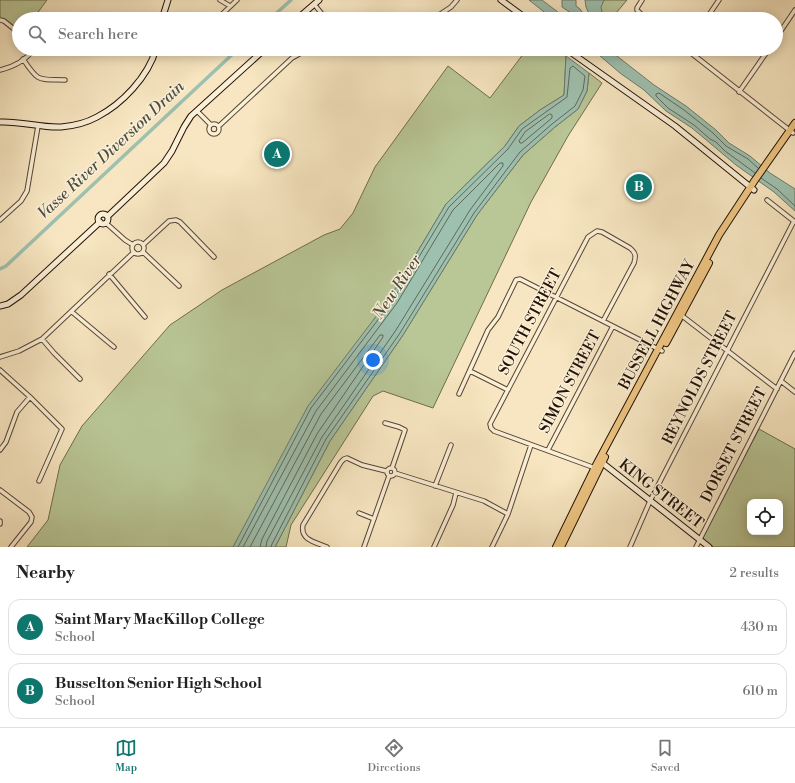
<!DOCTYPE html>
<html lang="en">
<head>
<meta charset="utf-8">
<style>
  body { margin:0; font-family:"Libre Bodoni",serif; background:#f6f6f6; color:#222 }
  .controls { position:absolute; right:12px; bottom:12px; display:grid; overflow:hidden; border-radius:8px; box-shadow:0 2px 10px #0003 }
  .controls button { width:36px; height:36px; display:grid; place-items:center; padding:0; border:0; border-bottom:1px solid #e0e0e0; background:#fff; color:#222; font:20px sans-serif }
  .you { position:absolute; left:373px; top:360px; width:14px; height:14px; margin:-10px; border:3px solid #fff; border-radius:50%; background:#1a73e8; box-shadow:0 0 0 6px #1a73e833 }
  .badge { display:grid; place-items:center; width:26px; height:26px; border-radius:50%; background:#0f766e; color:#fff; font-size:13px; font-weight:700 }
  .pin { position:absolute; translate:-50% -50%; border:2px solid #fff; box-shadow:0 1px 4px #0006 }
  .list { margin:0; padding:0; list-style:none }
  h2 { display:flex; justify-content:space-between; align-items:center; height:52px; margin:0; padding:0 16px; font-size:17px }
  h2 small { font-size:13px; font-weight:400; color:#767676 }
  .list li { display:grid; grid-template-columns:26px 1fr auto; gap:12px; align-items:center; box-sizing:border-box; height:56px; margin:0 8px 8px; padding:0 8px; border:1px solid #e0e0e0; border-radius:12px }
  .list b { display:block; font-size:15px; white-space:nowrap }
  .list p { margin:0; font-size:13px; white-space:nowrap; color:#767676 }
  .list em { font-size:13px; font-style:normal; color:#767676 }
  .icon { flex:none; width:22px; height:22px; fill:none; stroke:currentColor; stroke-width:2; stroke-linecap:round; stroke-linejoin:round }
  .map { position:relative; flex:none; width:795px; height:547px; overflow:hidden }
  .search { position:absolute; background:#fff; box-shadow:0 2px 10px #0003; left:12px; right:12px; top:12px; height:44px; display:flex; align-items:center; gap:10px; box-sizing:border-box; padding:0 14px; border-radius:22px; color:#767676; font-size:15px }
  .sheet { height:180px; background:#fff }
  nav { display:flex; justify-content:space-around; align-items:center; box-sizing:border-box; height:56px; border-top:1px solid #e0e0e0; background:#fff; font-size:11px; color:#767676 }
  nav a { display:grid; justify-items:center; gap:2px }
  nav .on { color:#0f766e }
  .map>svg:first-child { display:block }
  .green { fill:#b9c696; stroke:#6e6c4d; fill-rule:evenodd }
  .water { fill:#9ec0af; stroke:#6d7a6b }
  .lines { fill:none; stroke-linecap:round; stroke-linejoin:round }
  .shore { stroke:#60685a; stroke-width:1 }
  .canal { stroke:#9ec0af; stroke-width:3.5 }
  .street-casing { stroke:#584633; stroke-width:5.5 }
  .secondary-casing { stroke:#231104; stroke-width:7 }
  .primary-casing { stroke:#231104; stroke-width:8 }
  .street { stroke:#faefd7; stroke-width:3.5 }
  .secondary { stroke:#faefd7; stroke-width:5 }
  .primary { stroke:#ecc380; stroke-width:6 }
  .labels { text-anchor:middle; dominant-baseline:central; stroke-width:3; stroke-linejoin:round; paint-order:stroke }
  .street-label { font-size:15px; fill:#231104; stroke:#faefd7 }
  .water-label { font-size:16px; font-style:italic; fill:#4e4e40; stroke:#faefd7 }
</style>
</head>
<body>
<div class="map">
<svg width="795" height="547" viewBox="0 0 795 547">
  <rect width="100%" height="100%" fill="#f7e6c1"/>
  <filter id="stains"><feTurbulence type="fractalNoise" baseFrequency=".005" numOctaves="4"/><feColorMatrix values="0 0 0 0 .2 0 0 0 0 .09 0 0 0 0 .02 0 0 0 .5 -.17"/></filter>
  <radialGradient id="worn" r=".72"><stop offset=".6" stop-color="#630" stop-opacity="0"/><stop offset="1" stop-color="#630" stop-opacity=".3"/></radialGradient>
  <!-- green -->
  <path class="green" d="M0 0H47L33 19H19V31L4 19 0 18Z
    M604 0H627L611 19H600L602 12 600 7Z
    M527 49H557L566 56 564 95 540 110 519 126 505 146 446 204 390 298 250 517 233 547H27L48 520 60 465 82 426 170 325 222 290 324 235 340 229 353 213 375 167 448 66 490 98Z
    M589 73 602 83 568 136 531 202 433 408 383 391 373 396 291 525 286 547H275L330 441 403 335 477 215 523 155 555 127 578 109 587 91Z
    M759 429 795 449V547H713L702 538ZM750 502H780V532H750Z"/>
  <!-- water -->
  <path class="water" d="M529 0H542L567 19H553Z
    M562 0H576V6L580 9 587 19 590 16 586 7 585 0H604L601 7 602 12 600 19H576L575 12 571 13 562 7Z
    M592 49H608L654 85 686 106 716 130 729 143 750 156 770 173 795 189V211L774 192 736 165 692 128 666 111 644 90 620 73Z
    M566 56 589 73 587 91 578 109 555 127 523 155 477 215 403 335 330 441 275 547H233L308 406 390 298 446 204 505 146 519 126 540 110 564 95Z"/>
  <g class="lines">
    <!-- shore -->
    <path class="shore" d="M550 114 552 115V118L522 143H520L519 141 525 132Z
      M755 173 725 151 716 142 710 139 694 125 668 108 656 96V94L659 93 684 110 713 133 726 146 748 159 758 168
      M761 178 777 189 795 206
      M238 547 311 408 393 300 449 207 508 149 522 129 567 97 570 68 573 66 585 76 583 90 575 106 552 124 520 152 474 213 400 333 326 439 272 544 271 547
      M243 547 316 411 397 303 453 210 500 163H503V166L470 210 396 330 322 437 267 541 266 547
      M250 547 321 414 380 335H383V337L317 434 262 539 260 547"/>
    <!-- canal -->
    <path class="canal" d="M270 19 291 0
      M0 269 6 266 238 49"/>
    <defs>
      <path id="street" d="M220 0 230 6
        M642 0 637 8V10L646 19
        M314 4 326 19
        M163 17 169 19
        M217 19 237 0
        M433 19 451 7 457 0
        M706 19 719 0
        M0 20 4 21 19 33
        M776 38 795 10
        M686 49 793 133
        M23 59C39 83 38 79 65 80
        M0 70C13 67 26 60 34 49
        M739 92 769 49
        M197 111 211 125
        M209 129a5 5 0 1 1 10 0a5 5 0 1 1-10 0Z
        M219 126 292 58 308 49
        M767 200 795 222
        M0 220 21 201 27 191 38 126
        M106 223 125 240 133 245
        M132 248a6 6 0 1 1 12 0a6 6 0 1 1-12 0Z
        M143 245 169 221 176 220 180 222 214 257
        M143 252 179 286
        M109 274 145 317
        M72 312 114 347
        M681 315 777 389
        M42 339 54 353 80 379
        M0 357 19 351 42 339 134 252
        M0 370 30 397 62 429 39 481
        M470 371 508 390
        M781 381 795 392
        M459 394 488 330 498 317 516 280 520 279 662 351
        M385 423 399 427 405 430 392 468
        M0 450 6 442 17 412 30 397
        M548 450 613 326
        M387 472a4 4 0 1 1 8 0a4 4 0 1 1-8 0Z
        M595 468 494 431 491 428 490 424 588 237 597 231 602 232 630 248C636 253 636 256 634 263L603 321
        M395 473 484 501 508 514
        M435 486 451 445
        M0 490 29 512 32 517 31 522 11 547
        M359 513 374 519
        M0 521V524
        M327 547C315 542 300 540 303 525L341 462 344 459 347 458 362 465 386 471
        M364 547 389 476
        M434 547 453 505 456 493
        M492 547 508 514 531 445
        M630 547 650 501 794 221
        M696 547 795 353"/>
      <path id="secondary" d="M501 0 527 19
        M162 19 168 0
        M297 19 319 0
        M566 49 675 126 754 190
        M0 122C21 121 41 128 61 127 73 126 86 123 97 117 122 104 148 77 156 49
        M98 219a5 5 0 1 1 10 0a5 5 0 1 1-10 0Z
        M108 216 164 163 172 151 184 127 191 116 265 49
        M0 306 8 304 21 295 100 222
        M600 461 709 547"/>
      <path id="primary" d="M666 343 709 263
        M556 547 595 467 719 235 755 180 795 123
        M561 547 605 457"/>
    </defs>
    <!-- street casing -->
    <use href="#street" class="street-casing"/>
    <!-- secondary casing -->
    <use href="#secondary" class="secondary-casing"/>
    <!-- primary casing -->
    <use href="#primary" class="primary-casing"/>
    <!-- street -->
    <use href="#street" class="street"/>
    <!-- secondary -->
    <use href="#secondary" class="secondary"/>
    <!-- primary -->
    <use href="#primary" class="primary"/>
  </g>
  <g class="labels">
    <!-- street labels -->
    <g class="street-label">
      <text transform="translate(530 322) rotate(-62)">SOUTH STREET</text>
      <text transform="translate(657 325) rotate(-62)">BUSSELL HIGHWAY</text>
      <text transform="translate(700 378) rotate(-63)">REYNOLDS STREET</text>
      <text transform="translate(570 382) rotate(-62)">SIMON STREET</text>
      <text transform="translate(734 445) rotate(-63)">DORSET STREET</text>
      <text transform="translate(661 494) rotate(38)">KING STREET</text>
    </g>
    <!-- water labels -->
    <g class="water-label">
      <text transform="translate(111 150) rotate(-43)">Vasse River Diversion Drain</text>
      <text transform="translate(397 287) rotate(-56)">New River</text>
    </g>
  </g>
  <rect width="100%" height="100%" filter="url(#stains)"/>
  <rect width="100%" height="100%" fill="url(#worn)"/>
</svg>
<div class="controls">
<button><svg class="icon" aria-label="locate" viewBox="0 0 24 24"><circle cx="12" cy="12" r="6"/><path d="M12 2v4M12 18v4M2 12h4M18 12h4"/></svg></button>
</div>
<div class="you"></div>
<div class="pin badge" style="left:277px;top:154px">A</div>
<div class="pin badge" style="left:639px;top:187px">B</div>
<div class="search"><svg class="icon" aria-label="search" viewBox="0 0 24 24"><circle cx="10" cy="10" r="6"/><path d="M15 15l6 6"/></svg>Search here</div>
</div>
<section class="sheet">
<h2>Nearby<small>2 results</small></h2>
<ul class="list">
<li><span class="badge">A</span><div><b>Saint Mary MacKillop College</b><p>School</p></div><em>430 m</em></li>
<li><span class="badge">B</span><div><b>Busselton Senior High School</b><p>School</p></div><em>610 m</em></li>
</ul>
</section>
<nav>
<a class="on"><svg class="icon" aria-label="map" viewBox="0 0 24 24"><path d="M3 6l6-2 6 2 6-2v14l-6 2-6-2-6 2zM9 4v14M15 6v14"/></svg>Map</a>
<a><svg class="icon" aria-label="directions" viewBox="0 0 24 24"><path d="M12 3l9 9-9 9-9-9zM9 14v-3h6M13 9l2 2-2 2"/></svg>Directions</a>
<a><svg class="icon" aria-label="saved" viewBox="0 0 24 24"><path d="M7 4h10v16l-5-4-5 4z"/></svg>Saved</a>
</nav>
</body>
</html>
